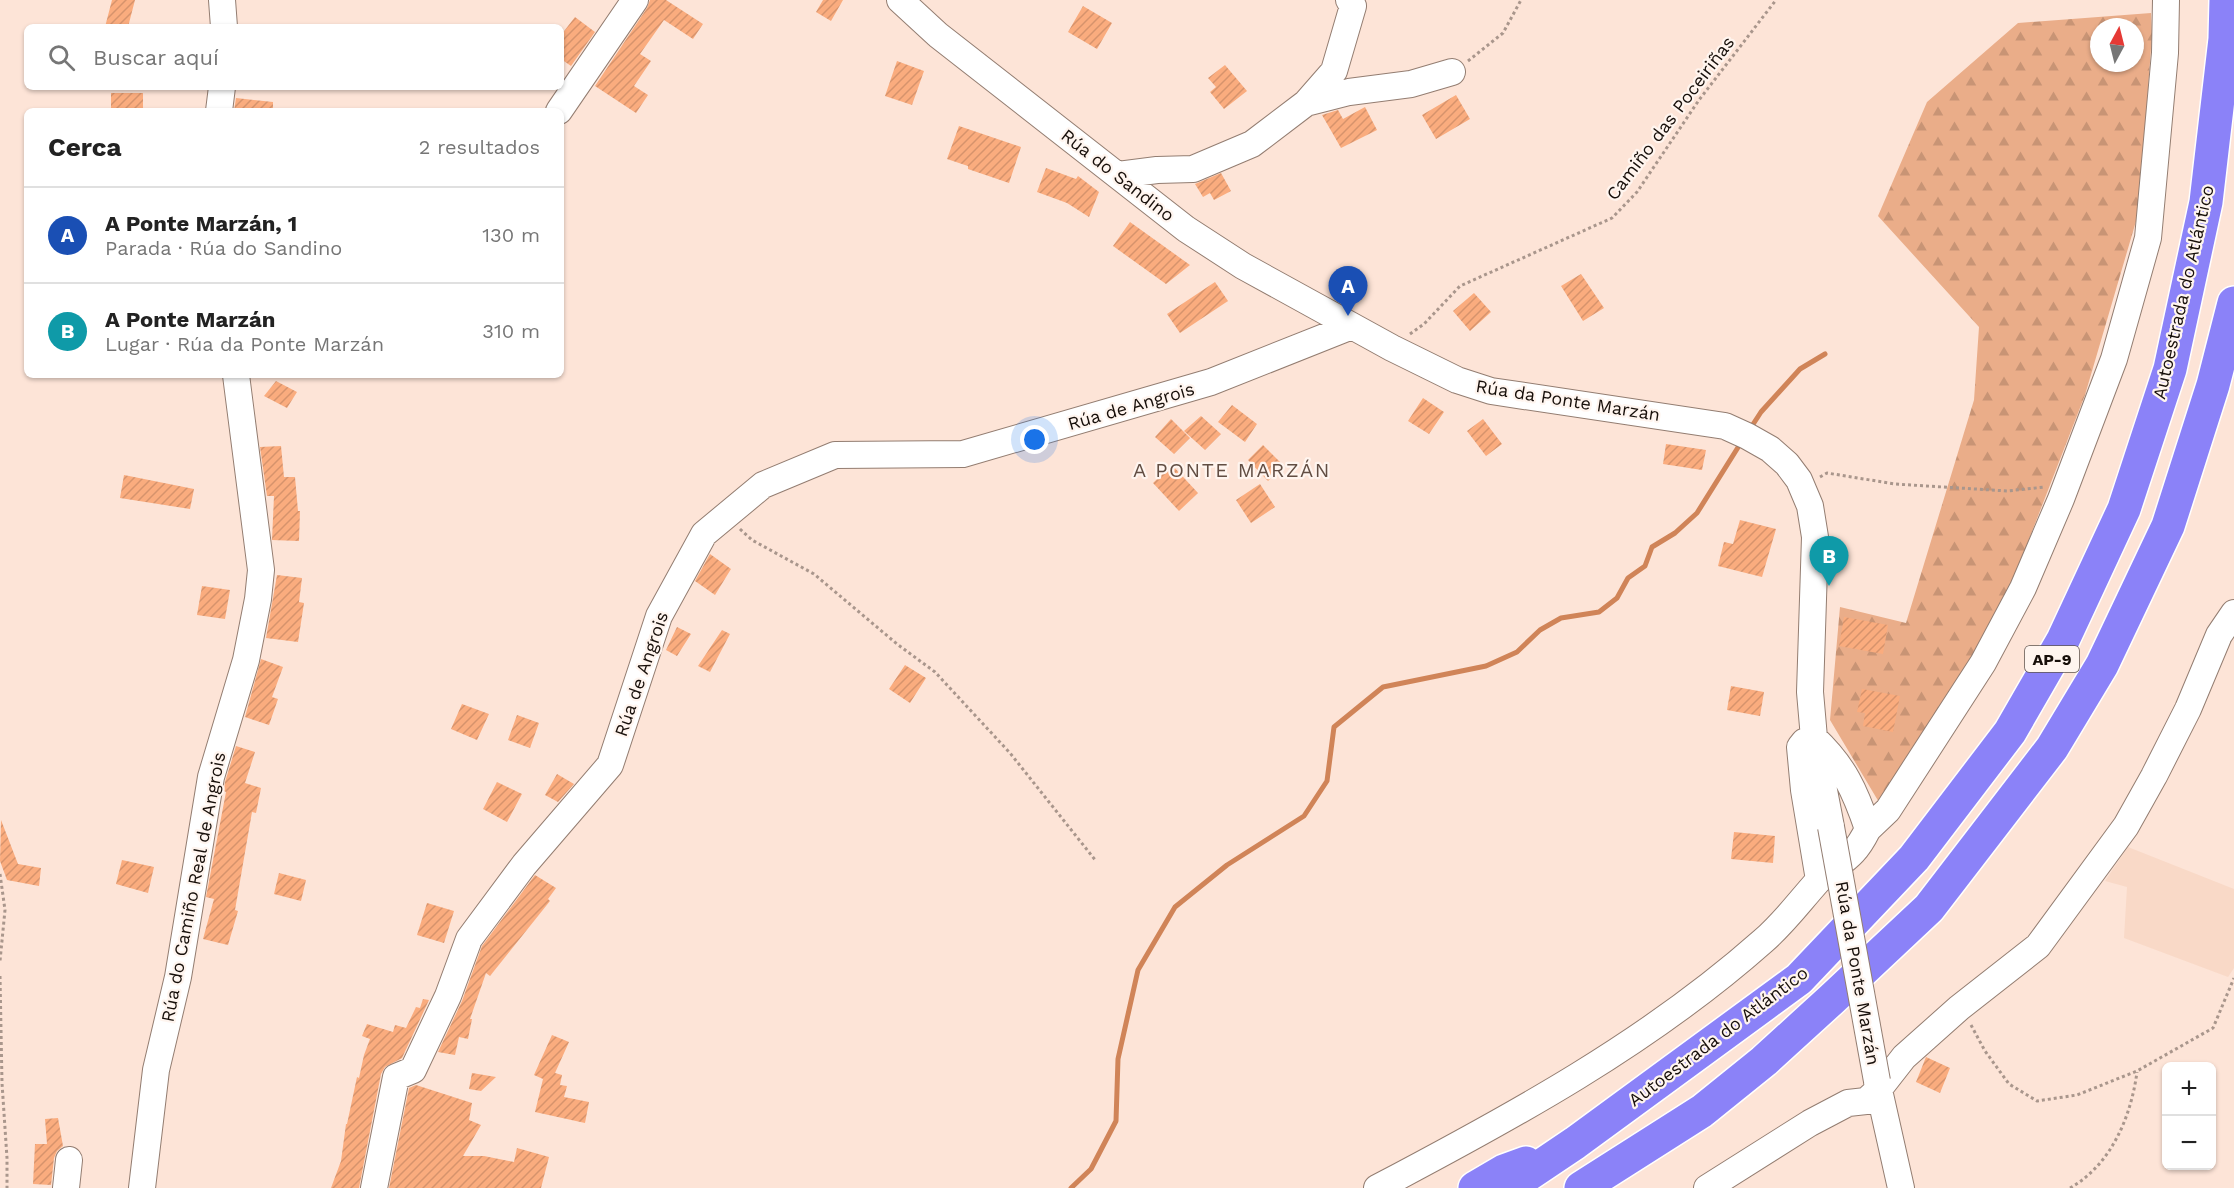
<!DOCTYPE html>
<html lang="es">
<head>
<meta charset="utf-8">
<style>
  body { margin:0; font-family:"Work Sans",sans-serif; background:#f2f2f2; color:#222 }
  .controls { position:absolute; right:18px; bottom:18px; display:grid; overflow:hidden; border-radius:9px; box-shadow:0 2px 4px #0004 }
  .controls button { width:54px; height:54px; display:grid; place-items:center; padding:0; border:0; border-bottom:2px solid #e0e0e0; background:#fff; color:#222; font:30px sans-serif }
  .compass { position:absolute; left:2090px; top:18px; width:54px; height:54px; border-radius:50%; background:#fff; box-shadow:0 2px 4px #0004; rotate:7deg }
  .you { position:absolute; left:1035px; top:440px; width:21px; height:21px; margin:-15px; border:4px solid #fff; border-radius:50%; background:#1a73e8; box-shadow:0 0 0 9px #1a73e833 }
  .badge { display:grid; place-items:center; width:39px; height:39px; border-radius:50%; background:#5c4bc3; color:#fff; font-size:20px; font-weight:700 }
  .pin { position:absolute; translate:-50% -50px; filter:drop-shadow(0 2px 3px #0008) }
  .pin::after { content:''; position:absolute; top:32px; width:21px; height:18px; background:inherit; clip-path:polygon(0 0,100% 0,50% 100%) }
  .list { margin:0; padding:0; list-style:none }
  h2 { display:flex; justify-content:space-between; align-items:center; height:78px; margin:0; padding:0 24px; font-size:26px }
  h2 small { font-size:20px; font-weight:400; color:#767676 }
  .list li { display:grid; grid-template-columns:39px 1fr auto; gap:18px; align-items:center; box-sizing:border-box; height:96px; padding:0 24px; border-top:2px solid #e0e0e0 }
  .list b { display:block; font-size:22px; white-space:nowrap }
  .list p { margin:0; font-size:20px; white-space:nowrap; color:#767676 }
  .list em { font-size:20px; font-style:normal; color:#767676 }
  .icon { flex:none; width:33px; height:33px; fill:none; stroke:currentColor; stroke-width:2; stroke-linecap:round; stroke-linejoin:round }
  .map { position:relative; flex:none; width:2234px; height:1188px; overflow:hidden }
  .search { position:absolute; background:#fff; box-shadow:0 2px 4px #0004; left:24px; top:24px; width:540px; height:66px; display:flex; align-items:center; gap:15px; box-sizing:border-box; padding:0 21px; border-radius:9px; color:#767676; font-size:22px }
  .panel { position:absolute; background:#fff; box-shadow:0 2px 4px #0004; left:24px; top:108px; width:540px; height:270px; border-radius:9px }
  .map>svg:first-child { display:block }
  .built { fill:#f9d9c7 }
  .forest { fill:url(#forest-firs); fill-rule:evenodd }
  .lines { fill:none; stroke-linecap:round; stroke-linejoin:round }
  .stream { stroke:#d08458; stroke-width:5 }
  .building { fill:url(#building-hatch) }
  .minor-casing { stroke:#937d71; stroke-width:28 }
  .highway-casing { stroke:#fff; stroke-width:36 }
  .path { stroke:#a9968c; stroke-width:3; stroke-dasharray:3 3; stroke-linecap:butt }
  .minor { stroke:#fff; stroke-width:26 }
  .highway { stroke:#8b82f8; stroke-width:33 }
  .minor-bridge-casing { stroke:#937d71; stroke-width:28; stroke-linecap:butt }
  .minor-bridge { stroke:#fff; stroke-width:26 }
  .labels { text-anchor:middle; dominant-baseline:central; stroke-width:4.5; stroke-linejoin:round; paint-order:stroke }
  .shield { fill:#fff5ef; stroke:#5d544f; stroke-width:1.5 }
  .shield-label { font-size:16px; font-weight:bold; fill:#170f0a }
  .street-label { font-size:18px; fill:#170f0a; stroke:#fff5ef }
  .neighbourhood-label { font-size:20px; letter-spacing:1.5px; fill:#624e43; stroke:#fff5ef }
</style>
</head>
<body>
<div class="map">
<svg width="2234" height="1188" viewBox="0 0 2234 1188">
  <defs>
    <pattern id="forest-firs" width="22" height="20" patternUnits="userSpaceOnUse" patternTransform="scale(1.5)"><rect width="22" height="20" fill="#eaad89"/><path d="M5 1l3.5 6h-7zM16 11l3.5 6h-7z" fill="#c89475"/></pattern>
    <pattern id="building-hatch" width="6" height="6" patternUnits="userSpaceOnUse" patternTransform="scale(1.5)"><rect width="6" height="6" fill="#faac7e"/><path d="M-1 1l2-2M0 6l6-6M5 7l2-2" fill="none" stroke="#d6936c"/></pattern>
  </defs>
  <rect width="100%" height="100%" fill="#fde4d7"/>
  <!-- built -->
  <path class="built" d="M2128 847 2234 889V968L2228 977 2124 938 2127 887 2105 881Z"/>
  <!-- forest -->
  <path class="forest" d="M2151 13 2152 35 2139 211 2085 395 1984 655 1883 809 1830 720 1840 607 1906 623 1974 400 1979 327 1878 216 1927 102 2018 23ZM2099 27H2135V63H2099Z"/>
  <g class="lines">
    <!-- stream -->
    <path class="stream" d="M1750 429 1761 412 1800 369 1825 354
      M1071 1188 1091 1169 1116 1121 1118 1059 1138 970 1175 907 1227 865 1304 816 1327 781 1334 727 1383 687 1486 666 1517 652 1540 630 1561 618 1599 612 1617 598 1628 578 1645 566 1652 547 1675 533 1697 513 1742 441"/>
  </g>
  <!-- building -->
  <path class="building" d="M112 0H135L128 27H105Z
    M650 0H666L703 24 693 39 664 20 640 54 651 61 634 86 648 95 636 113 595 86 647 8Z
    M823 0H843L831 21 816 12Z
    M1083 6 1112 23 1097 49 1068 32Z
    M575 17 595 32 571 66 561 59V35Z
    M897 61 924 71 912 105 885 96Z
    M1225 65 1247 91 1224 109 1210 92 1216 87 1208 78Z
    M111 93H143V111H111Z
    M1456 95 1470 119 1436 139 1422 115Z
    M236 98 273 102V111H234Z
    M1365 107 1377 130 1341 148 1322 115 1338 110 1343 119Z
    M959 126 1021 147 1009 183 968 169V166L947 159Z
    M1046 168 1076 179 1078 176 1099 192 1089 217 1067 203 1037 192Z
    M1221 173 1231 191 1214 200 1210 193 1203 197 1195 184Z
    M1130 222 1190 265 1166 284 1113 246Z
    M1581 274 1604 308 1583 321 1561 286Z
    M1215 282 1228 301 1180 333 1167 314Z
    M1474 293 1491 312 1470 331 1453 311Z
    M276 381 297 392 287 408 264 396Z
    M1423 398 1444 412 1429 434 1408 421Z
    M1232 405 1257 424 1245 442 1218 422Z
    M1201 416 1221 434 1205 450 1184 431Z
    M1171 419 1190 438 1174 454 1155 437Z
    M1483 419 1502 444 1486 456 1467 431Z
    M1666 444 1706 450 1702 470 1663 464Z
    M1263 445 1284 466 1268 481 1248 460Z
    M281 446 284 477H295L298 511H300L299 541 272 540 274 496H267L260 447Z
    M1172 465 1198 493 1179 511 1153 483Z
    M124 475 194 489 190 509 120 498Z
    M1260 484 1275 507 1251 523 1236 500Z
    M1740 520 1776 529 1762 577 1718 566 1724 542 1733 544Z
    M710 554 731 569 715 595 695 581Z
    M277 575 302 578 299 602 304 603 298 642 266 638Z
    M202 586 230 590 225 619 197 615Z
    M1844 617 1888 625 1883 654 1839 646Z
    M677 627 691 634 677 656 666 650Z
    M722 630 730 634 710 672 698 666Z
    M261 659 283 667 272 697 278 699 269 725 245 717Z
    M905 665 926 678 910 703 889 689Z
    M1731 686 1764 692 1760 716 1727 710Z
    M1862 689 1900 696 1893 732 1863 726 1865 713 1857 712Z
    M462 704 489 714 477 740 451 729Z
    M517 715 539 723 530 748 508 740Z
    M236 746 255 752 245 783 261 788 256 813 252 812 235 910 238 911 228 945 203 939 214 899 206 897 226 792 224 791 225 782Z
    M557 774 574 784 558 802 545 795Z
    M497 782 522 794 507 822 483 809Z
    M1 820 18 864 41 868 39 886 7 880 0 861Z
    M1734 832 1775 836 1773 863 1731 859Z
    M122 860 154 867 148 893 116 884Z
    M279 873 306 880 301 901 274 894Z
    M535 875 556 888 548 899 550 901 490 976 486 973 470 1019H472L468 1039 459 1037 455 1055 438 1052 462 1001 482 946Z
    M427 903 454 911 444 943 417 935Z
    M423 999 429 1000 402 1058 385 1067 381 1074 359 1188H331L341 1161 346 1124H347L357 1077 359 1078 364 1055 370 1039 362 1036 367 1024 393 1032 395 1025 406 1028 416 1007 420 1008Z
    M552 1035 569 1042 555 1073 562 1075 560 1085 567 1086 564 1097 589 1102 585 1123 535 1112 543 1079 534 1075Z
    M1926 1057 1950 1068 1940 1093 1916 1082Z
    M472 1073 496 1077 481 1091 469 1089Z
    M416 1085 472 1103 469 1120 481 1125 463 1156H484L514 1162 517 1148 549 1157 541 1188H389L409 1088Z
    M58 1118 63 1146 57 1151 54 1158 51 1185 33 1184 35 1144H47L45 1119Z"/>
  <g class="lines">
    <defs>
      <path id="minor" d="M222 0 224 27
        M900 0 938 35 1186 229 1243 266 1392 348 1457 380 1491 391 1725 426 1747 436 1770 449 1787 464 1799 480 1810 506 1815 537 1810 692 1814 738 1831 827
        M1306 103 1349 92 1411 84 1452 72
        M219 111 222 87
        M559 111 635 0
        M1118 175 1157 170 1193 169 1252 144 1306 103 1334 71 1353 6 1349 0
        M1804 742 1800 747 1804 790 1819 880
        M1868 829 1888 810 1983 663 2023 588 2061 499 2114 359 2148 238 2165 53 2166 0
        M1877 1081 1901 1188
        M66 1188 69 1160
        M142 1188 156 1070 178 977 211 777 246 660 258 599 261 570 236 375
        M374 1188 396 1077 413 1070 448 996 469 939 524 865 610 765 659 616 704 534 763 485 835 455 963 454 1211 382 1352 326
        M1377 1188C1512 1117 1648 1043 1763 941 1784 923 1800 901 1818 881 1829 870 1843 863 1853 852 1859 846 1864 837 1868 829 1855 791 1844 766 1814 738
        M1707 1188 1810 1123 1848 1103 1866 1101 1879 1089 1904 1057 1959 1008 2038 946 2126 826 2154 776 2188 709 2219 635 2234 613"/>
      <path id="highway" d="M1475 1188 1504 1171 1526 1163
        M1508 1188 1575 1143 1799 979 1914 858 2010 732 2063 640 2124 509 2170 369 2206 202 2225 39 2226 0
        M1581 1188 1702 1111 1764 1061 1832 999 1929 908 2052 748 2102 665 2168 526 2213 385 2234 303"/>
    </defs>
    <!-- minor casing -->
    <use href="#minor" class="minor-casing"/>
    <!-- highway casing -->
    <use href="#highway" class="highway-casing"/>
    <!-- path -->
    <path class="path" d="M1468 61 1503 33 1521 0
      M1410 334 1424 324 1460 286 1612 218 1637 192 1699 100 1776 0
      M1820 477 1827 473 1895 484 2007 491 2045 487
      M740 529 752 540 814 574 897 644 935 672 1010 753 1096 861
      M0 874 5 910 0 961
      M0 976 2 1083 7 1158V1188
      M1971 1025 1985 1051 2009 1084 2037 1101 2077 1095 2137 1071 2213 1028 2234 978
      M2070 1188C2111 1165 2131 1117 2137 1072"/>
    <!-- minor -->
    <use href="#minor" class="minor"/>
    <!-- highway -->
    <use href="#highway" class="highway"/>
    <defs>
      <path id="minor-bridge" d="M1831 827 1877 1081"/>
    </defs>
    <!-- minor-bridge casing -->
    <use href="#minor-bridge" class="minor-bridge-casing"/>
    <!-- minor-bridge -->
    <use href="#minor-bridge" class="minor-bridge"/>
  </g>
  <g class="labels">
    <!-- shield labels -->
    <rect class="shield" x="2025" y="646" width="54" height="26" rx="4.5"/>
    <g class="shield-label">
      <text x="2052" y="659">AP-9</text>
    </g>
    <!-- street labels -->
    <g class="street-label">
      <text transform="translate(1670 118) rotate(-53)">Camiño das Poceiriñas</text>
      <text transform="translate(1118 175) rotate(38)">Rúa do Sandino</text>
      <text transform="translate(2183 292) rotate(-77)">Autoestrada do Atlántico</text>
      <text transform="translate(1568 400) rotate(9)">Rúa da Ponte Marzán</text>
      <text transform="translate(1131 406) rotate(-16)">Rúa de Angrois</text>
      <text transform="translate(641 674) rotate(-71)">Rúa de Angrois</text>
      <text transform="translate(193 887) rotate(-79)">Rúa do Camiño Real de Angrois</text>
      <text transform="translate(1858 973) rotate(80)">Rúa da Ponte Marzán</text>
      <text transform="translate(1718 1036) rotate(-37)">Autoestrada do Atlántico</text>
    </g>
    <!-- neighbourhood labels -->
    <g class="neighbourhood-label">
      <text x="1232" y="470">A PONTE MARZÁN</text>
    </g>
  </g>
</svg>
<div class="controls">
<button>+</button>
<button>−</button>
</div>
<svg class="compass" viewBox="-18 -18 36 36"><path d="M0-13l5 13h-10z" fill="#e53935"/><path d="M0 13l5-13h-10z" fill="#767676"/></svg>
<div class="you"></div>
<div class="pin badge" style="left:1348px;top:316px;background:#1a4fb4">A</div>
<div class="pin badge" style="left:1829px;top:586px;background:#0f9aa8">B</div>
<div class="search"><svg class="icon" aria-label="search" viewBox="0 0 24 24"><circle cx="10" cy="10" r="6"/><path d="M15 15l6 6"/></svg>Buscar aquí</div>
<section class="panel">
<h2>Cerca<small>2 resultados</small></h2>
<ul class="list">
<li><span class="badge" style="background:#1a4fb4">A</span><div><b>A Ponte Marzán, 1</b><p>Parada · Rúa do Sandino</p></div><em>130 m</em></li>
<li><span class="badge" style="background:#0f9aa8">B</span><div><b>A Ponte Marzán</b><p>Lugar · Rúa da Ponte Marzán</p></div><em>310 m</em></li>
</ul>
</section>
</div>
</body>
</html>
